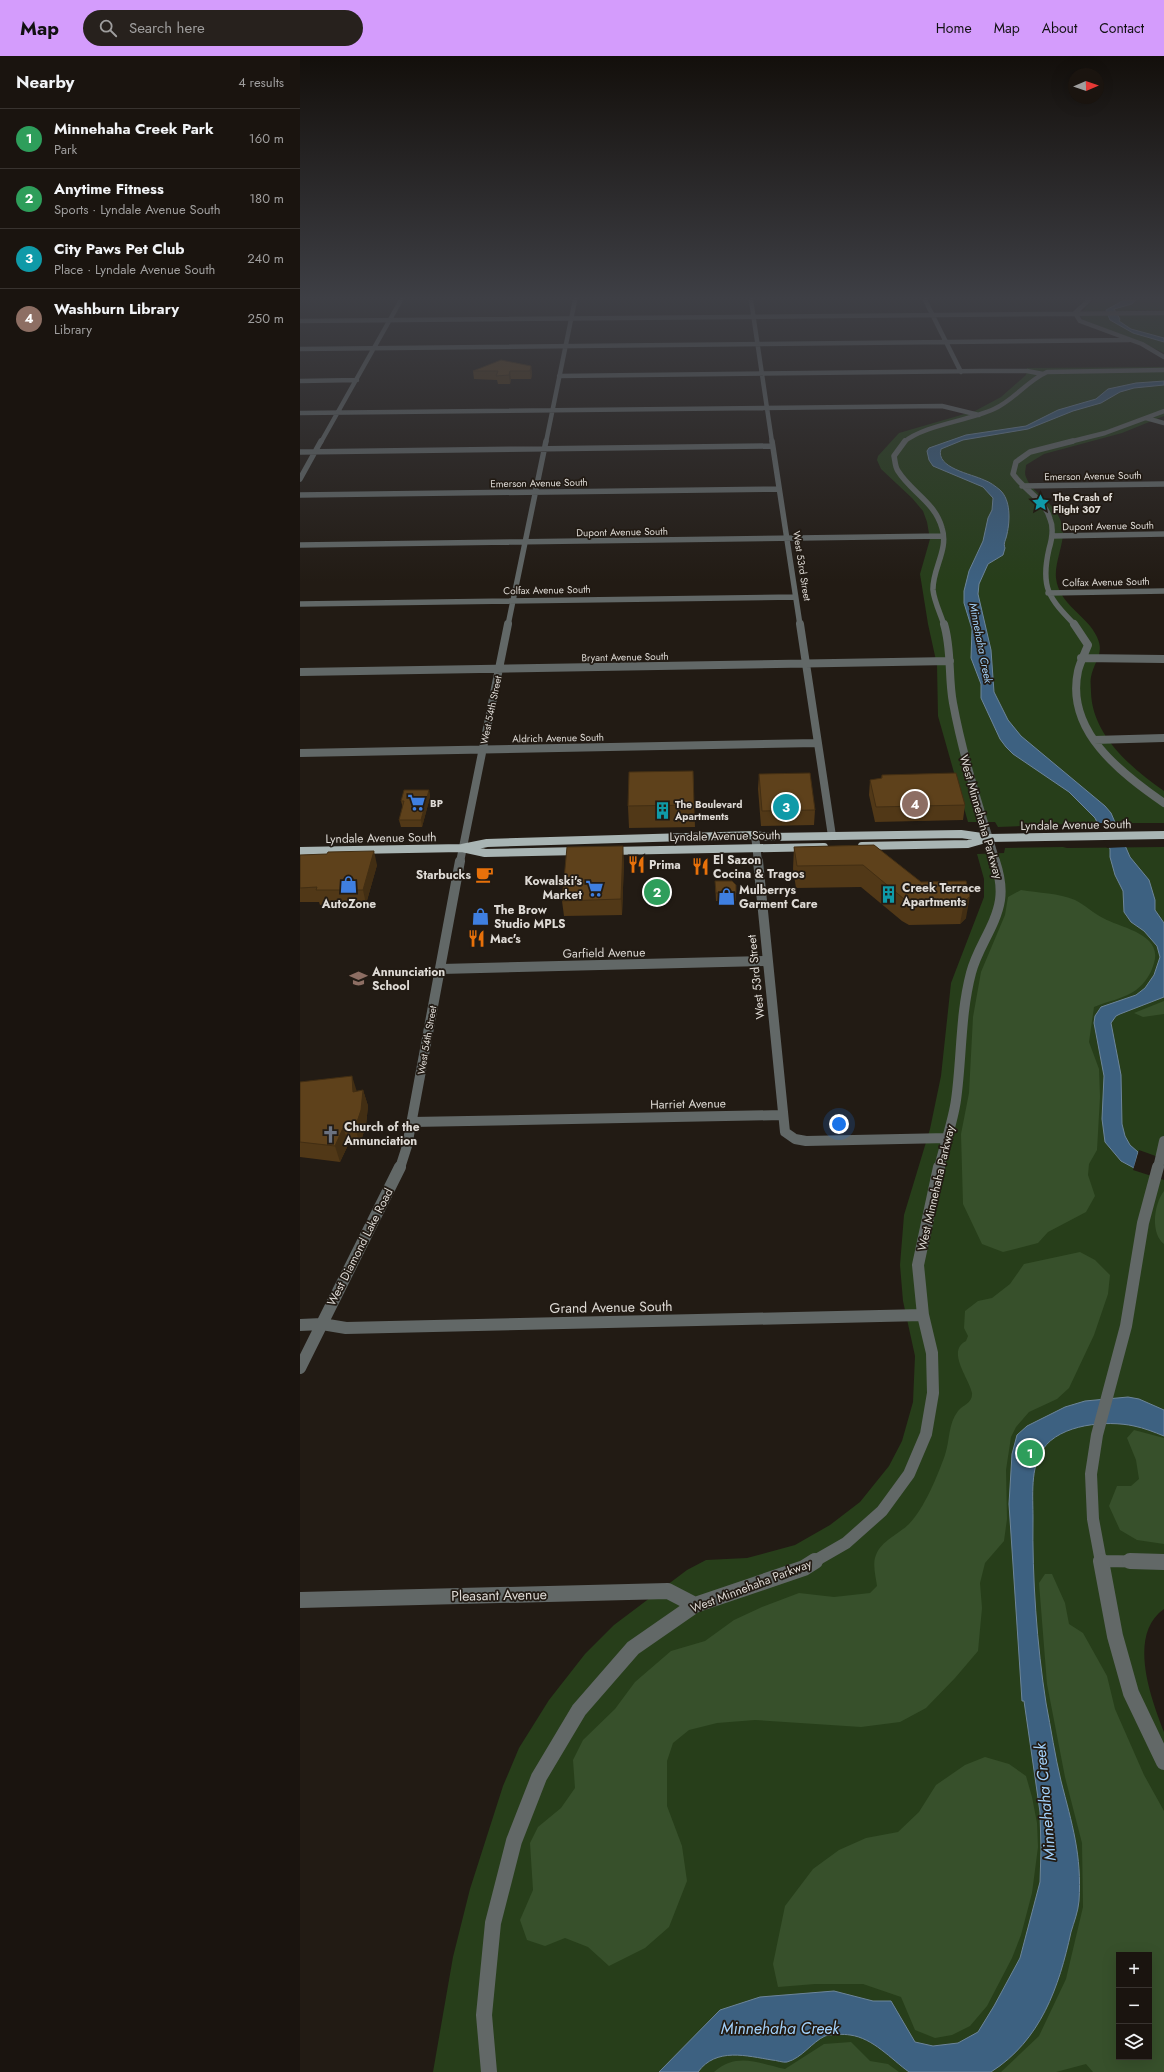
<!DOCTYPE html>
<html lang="en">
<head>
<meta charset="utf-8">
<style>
  body { margin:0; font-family:Jost,sans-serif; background:#27211d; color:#f1f3f6 }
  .controls { position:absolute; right:12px; bottom:12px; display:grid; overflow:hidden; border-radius:0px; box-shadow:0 4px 16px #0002 }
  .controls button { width:36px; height:36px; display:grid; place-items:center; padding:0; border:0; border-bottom:1px solid #38332f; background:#1a140f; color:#f1f3f6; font:20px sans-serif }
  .compass { position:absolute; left:768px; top:12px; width:36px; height:36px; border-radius:50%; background:#1a140f; box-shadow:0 4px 16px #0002; rotate:88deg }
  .you { position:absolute; left:539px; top:1068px; width:14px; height:14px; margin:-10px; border:3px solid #fff; border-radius:50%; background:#1a73e8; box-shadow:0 0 0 6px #1a73e833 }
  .badge { display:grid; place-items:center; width:26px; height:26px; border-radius:50%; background:#d49cfc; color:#fff; font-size:13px; font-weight:700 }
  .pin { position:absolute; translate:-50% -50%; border:2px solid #fff; box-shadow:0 1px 4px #0006 }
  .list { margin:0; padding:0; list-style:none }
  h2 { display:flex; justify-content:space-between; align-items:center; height:52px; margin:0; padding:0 16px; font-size:17px }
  h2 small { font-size:13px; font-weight:400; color:#9f9e9e }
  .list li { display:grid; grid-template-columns:26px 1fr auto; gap:12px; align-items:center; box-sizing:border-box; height:60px; padding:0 16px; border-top:1px solid #38332f }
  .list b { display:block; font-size:15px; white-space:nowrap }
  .list p { margin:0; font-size:13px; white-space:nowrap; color:#9f9e9e }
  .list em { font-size:13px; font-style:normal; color:#9f9e9e }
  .icon { flex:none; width:22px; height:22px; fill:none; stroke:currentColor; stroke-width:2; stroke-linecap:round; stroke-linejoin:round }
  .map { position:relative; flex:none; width:864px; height:2016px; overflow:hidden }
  header { display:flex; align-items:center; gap:24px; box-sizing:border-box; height:56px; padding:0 20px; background:#d49cfc; color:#111 }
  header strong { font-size:19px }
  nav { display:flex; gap:22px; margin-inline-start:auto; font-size:14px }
  .search { width:280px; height:36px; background:#27211d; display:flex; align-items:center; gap:10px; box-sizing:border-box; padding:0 14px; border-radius:22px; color:#9f9e9e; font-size:15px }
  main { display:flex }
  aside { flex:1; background:#1a140f }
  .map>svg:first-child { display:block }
  .green { fill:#273e1a; fill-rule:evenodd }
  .forest { fill:#37502b; fill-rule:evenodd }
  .water { fill:#3d6181; stroke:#6d859a }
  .pier { fill:#221b14 }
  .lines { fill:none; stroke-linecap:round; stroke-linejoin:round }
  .minor-far5 { stroke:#626867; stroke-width:4.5 }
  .minor-far4 { stroke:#626867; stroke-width:5.5 }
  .minor-far3 { stroke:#626867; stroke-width:8 }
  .minor-far2 { stroke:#626867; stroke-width:10 }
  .minor-far1 { stroke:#626867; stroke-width:12 }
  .minor { stroke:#626867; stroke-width:16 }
  .major { stroke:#a9b5b4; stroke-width:8 }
  .wall { fill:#513817 }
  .shaded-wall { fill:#422e13 }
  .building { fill:#5e411b; stroke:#422e13 }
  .labels { text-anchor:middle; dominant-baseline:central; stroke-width:3.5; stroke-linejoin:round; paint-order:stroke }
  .far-street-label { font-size:10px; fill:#dedad5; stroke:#221b14 }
  .far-poi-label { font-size:10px; font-weight:bold; fill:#dedad5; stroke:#221b14; text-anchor:start }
  .far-water-label { font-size:11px; font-style:italic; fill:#a2d1fb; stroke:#221b14 }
  .street-label { font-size:12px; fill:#dedad5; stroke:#221b14 }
  .poi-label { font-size:12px; font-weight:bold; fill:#dedad5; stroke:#221b14; text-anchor:start }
  .near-street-label { font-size:14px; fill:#dedad5; stroke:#221b14 }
  .near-water-label { font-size:16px; font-style:italic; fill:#a2d1fb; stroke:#221b14 }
</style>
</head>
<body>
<header>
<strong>Map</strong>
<div class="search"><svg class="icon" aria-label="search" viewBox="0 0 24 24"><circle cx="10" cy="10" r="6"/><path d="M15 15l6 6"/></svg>Search here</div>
<nav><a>Home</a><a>Map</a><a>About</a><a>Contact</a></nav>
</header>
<main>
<aside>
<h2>Nearby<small>4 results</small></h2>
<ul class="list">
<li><span class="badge" style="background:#2e9e5b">1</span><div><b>Minnehaha Creek Park</b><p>Park</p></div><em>160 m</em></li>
<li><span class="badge" style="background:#2e9e5b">2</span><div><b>Anytime Fitness</b><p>Sports · Lyndale Avenue South</p></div><em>180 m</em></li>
<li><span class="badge" style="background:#0f9aa8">3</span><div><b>City Paws Pet Club</b><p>Place · Lyndale Avenue South</p></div><em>240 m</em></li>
<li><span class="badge" style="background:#8d6e63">4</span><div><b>Washburn Library</b><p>Library</p></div><em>250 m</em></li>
</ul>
</aside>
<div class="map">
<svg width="864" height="2016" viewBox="0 0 864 2016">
  <rect width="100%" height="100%" fill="#221b14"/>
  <!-- green -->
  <path class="green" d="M794 244H864V254L783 255Z
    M864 259V297L839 285 783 264 780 260Z
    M864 311V360L822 377 744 398 726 409C726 413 724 417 726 421 732 438 754 444 762 468 767 482 754 506 756 522 759 549 788 560 797 581 805 598 794 605 791 621 790 625 791 631 791 636 792 679 831 712 864 735V767H795L698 771 695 766H668L638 660 637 609 628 568 620 518 630 483 627 466 623 455 612 442 581 413 577 404 578 400 599 377 675 355 701 341 726 319 727 312Z
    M763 791 767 792 864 791V1553C827 1579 851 1642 864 1676V2016H133L153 1901 170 1833 203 1730 219 1692 249 1644 285 1598 314 1569 387 1514 406 1504 447 1502 495 1489 530 1469 560 1446 589 1410 602 1385 613 1346 615 1300 603 1245 600 1209 604 1159 630 1073 641 1020 651 927 684 841V823L677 798 704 797 705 792ZM819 1899H849V2001H819Z"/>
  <!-- forest -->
  <path class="forest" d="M721 834C738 837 759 837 775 844 785 849 793 857 803 862 821 872 863 878 854 907 851 918 845 927 836 934 826 942 805 946 794 951L789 986 799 1013 800 1041 797 1094 789 1108 788 1119 795 1140 786 1156 748 1176 738 1187 703 1196 682 1188 663 1148 661 1078 669 1037 673 961 681 916 705 859 708 841Z
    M864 945V958L843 961 834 957Z
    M864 1135V1188C850 1177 854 1148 864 1135Z
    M780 1196 795 1204 810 1219 808 1238 794 1279 769 1332 757 1343 729 1356 716 1371 711 1381 706 1414 707 1463 704 1485 685 1507 680 1527 682 1552 678 1595 655 1622 626 1652 600 1666 561 1671 455 1664 417 1667 389 1674 373 1687 367 1705V1750L382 1790 387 1825 369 1871 345 1892 309 1910 288 1891 265 1882 245 1890 227 1884 220 1864 233 1834 230 1787 238 1771 261 1752 275 1732 273 1704 283 1684 315 1653 335 1626 371 1595 405 1585 434 1564 462 1551 499 1537 534 1541 570 1537 577 1530C576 1521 572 1508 576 1499 581 1485 599 1478 609 1468 624 1453 638 1419 645 1399 650 1384 648 1368 658 1355 663 1349 673 1347 672 1337 669 1322 646 1295 666 1285L668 1280 664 1272 665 1255 678 1245 692 1242 710 1228 724 1208Z
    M834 1374 864 1382V1488L837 1484 820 1474 809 1450 817 1430H831L839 1423 836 1404 827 1382Z
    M745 1518H752L765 1547 769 1568 783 1577 807 1620 815 1653 844 1719 864 1755V2016H793L786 2008 756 2016H701L739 1980 766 1923 783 1851 782 1787 765 1721 747 1628 739 1527ZM819 1899H849V2001H819Z
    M685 1701 709 1708 726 1720 732 1741 737 1767 738 1791 732 1837 721 1879 712 1902 687 1950 670 1970 652 1979 635 1982 615 1974 601 1941 563 1928H515L478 1931 473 1908 485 1850 513 1813 539 1794 566 1782 598 1776 619 1756 636 1729 665 1709Z
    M551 1986 570 2005 588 2008 599 2016H414C437 1996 458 2007 485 2013L524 1988Z"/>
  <!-- water -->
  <path class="water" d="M824 244H836L832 248 814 253 820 263 819 265 831 273 864 282V286L833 277 810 264 806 254Z
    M864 325V329L834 332 820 336 801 347 773 355 728 373 663 384 641 393C635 412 672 418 684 424 690 426 695 430 700 434 711 444 710 465 707 478 706 484 703 487 705 492L703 499 688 508 679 528 678 538 691 594 694 636 708 664 721 680 805 750 811 757 830 801 849 824 855 844V854L864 867V941L820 958 816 960 811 967 821 1019 822 1068 825 1080 830 1089 838 1096 834 1112 821 1105 805 1086 802 1063 804 1020 794 967 795 960 801 951 836 939 845 932 854 919 860 901 857 890 844 875 831 866 824 856 823 835 815 819 810 801V793L795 762 769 736 713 698 706 691 700 683 681 642V628L671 602 672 573 664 547V535L669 515 683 485 688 462 692 454 693 442 683 431 633 410 629 404 627 395 629 392 666 379 726 370 758 354 796 343 808 333 836 327Z
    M828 1341 839 1343 864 1354V1380C854 1376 844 1372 834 1370 807 1364 760 1368 743 1393 730 1412 733 1440 733 1462 732 1520 737 1590 746 1647 751 1673 755 1700 761 1725 772 1768 782 1799 779 1845 778 1856 774 1866 771 1876 759 1931 741 1984 691 2016H609C591 2003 573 1982 550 1979 544 1978 531 1978 525 1980 512 1986 502 2002 487 2006 483 2007 476 2004 472 2004 447 2000 416 1991 398 2016H359L420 1954 460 1941 534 1935 573 1945H591L615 1986 633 1990 658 1987 678 1976 694 1950 720 1902 740 1826 741 1794 740 1756 724 1645H722L709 1448 712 1398 717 1379 727 1370 765 1351 785 1345Z"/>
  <!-- pier -->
  <path class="pier" d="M796 767H817L827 791 807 792Z
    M839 1094 864 1103V1124L833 1114Z"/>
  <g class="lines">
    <!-- minor-far5 -->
    <path class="minor-far5" d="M451 244 472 386
      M625 244 661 316
      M789 244 775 257 780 265 842 288 864 301
      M0 265 864 257
      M0 293 829 284
      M259 320 681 315H727L743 318
      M0 325 57 324
      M0 357 642 350 679 359
      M846 362 864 367
      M21 386 101 244
      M246 386 275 244
      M604 386C624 369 668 365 694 353 714 344 727 325 747 316L864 314
      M769 386 805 377 864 355"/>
    <!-- minor-far4 -->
    <path class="minor-far4" d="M472 385 500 569
      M605 385 594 400C595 404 595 411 598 415 611 436 635 446 642 472 649 494 632 513 633 534 634 545 641 559 644 569
      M773 385 730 396 716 406 713 418C724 434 745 444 750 463 754 472 752 483 749 493 740 532 749 542 775 569
      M0 396 472 390
      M0 423 21 385
      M722 430 864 428
      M0 439 479 433
      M752 480 864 478
      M0 489 643 480
      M748 537 864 535
      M0 548 495 541
      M208 569 246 385"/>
    <!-- minor-far3 -->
    <path class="minor-far3" d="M500 568 532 780
      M644 568C652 594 648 621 653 647 663 701 680 753 696 806
      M774 568 788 589C785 597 780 606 778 615 765 675 821 717 864 747
      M781 602 864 603
      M0 616 650 605
      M794 684 864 682
      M0 697 517 687
      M455 779 458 806
      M160 806 208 568"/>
    <!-- minor-far2 -->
    <path class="minor-far2" d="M458 805 485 1076 495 1083 506 1085 648 1082
      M141 913 468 905
      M112 1066 482 1059
      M100 1112 107 1090 160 805
      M639 1112C644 1090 653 1066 656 1044 662 1001 660 959 671 917 677 892 696 870 700 844 702 831 699 817 695 805
      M858 1112 864 1085"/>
    <!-- minor-far1 -->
    <path class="minor-far1" d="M0 1269 22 1268 46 1272 623 1259
      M0 1312 100 1111
      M802 1505 864 1506
      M513 1506 546 1487 582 1455 609 1418 626 1378 633 1337 632 1297 623 1259 618 1209 639 1111
      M801 1506 793 1463 791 1418 797 1379 826 1270 843 1167 858 1111"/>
    <!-- minor -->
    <path class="minor" d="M801 1505 815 1580 831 1637 864 1706
      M830 1505 864 1506
      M0 1544 368 1535 395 1549
      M189 2016 184 1959 193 1867 214 1785 239 1721 279 1654 333 1592 395 1549 504 1512 515 1505"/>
    <!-- major -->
    <path class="major" d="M562 790 668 788 689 782
      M162 792 185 797 280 795
      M0 795 162 792 187 787 455 779 470 781 661 778 689 782 864 779
      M310 795 524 791"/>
  </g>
  <!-- wall -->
  <path class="wall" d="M231 310 232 319 231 323H211L210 328H198L197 324 174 323 173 315Z
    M393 715 395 771 329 772 328 750Z
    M459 718 515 754 514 769 461 770 458 733Z
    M582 719 665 749 663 764 575 766 569 739 570 724 581 723Z
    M129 734 130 741 122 771H101L99 764 103 752 101 745Z
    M574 789 621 826 666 825V862L660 868 609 869 602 865 561 831 496 832 493 813 494 791Z
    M0 799 77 809 66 848 20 849 19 846H0Z
    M324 805 322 859 264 860 262 845Z
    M415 825 436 837V845H416Z
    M0 1026 57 1035 63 1034 68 1050 66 1069 60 1088 49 1087 40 1106 0 1101Z"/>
  <!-- shaded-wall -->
  <path class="shaded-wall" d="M231 310 232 319 231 323 230 315Z
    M210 315 211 323 210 328 209 319Z
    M129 734 130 741 122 771 121 764Z
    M323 790 324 805 322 859 321 843Z
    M74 795 77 809 66 848 63 834Z
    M670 840 666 862 660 868 664 846Z
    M52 1020 57 1036H53Z
    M63 1034 68 1050 66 1069 60 1088 55 1072Z
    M43 1072 49 1087 40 1106 35 1090Z"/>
  <!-- building -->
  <path class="building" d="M201 304 231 310 230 315H210L209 319 196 320 198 315H173Z
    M393 715 394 749 328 750 329 716Z
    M510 717 515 754 462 755 459 718Z
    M656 717 665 749 576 751 570 724 582 722V719Z
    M104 734H129L121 764H99L104 745H101Z
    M574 789 621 826 666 825 670 840 664 846 612 847 604 843 563 809 497 810 494 791Z
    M323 790 321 843 262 845 267 791Z
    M74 795 63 834H16L17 831 0 832V799L27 798 28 796Z
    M415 825H432L436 829V837H416Z
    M52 1020 53 1036 63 1034 61 1054 55 1072H43L35 1090 0 1086V1026Z"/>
  <!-- sky -->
  <linearGradient id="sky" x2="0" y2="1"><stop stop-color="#130f0b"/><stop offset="0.46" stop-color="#3e3f45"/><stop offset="1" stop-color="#3e3f45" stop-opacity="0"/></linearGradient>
  <rect width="864" height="526" fill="url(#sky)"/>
  <!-- icons -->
  <defs>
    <symbol id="sight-bare" viewBox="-9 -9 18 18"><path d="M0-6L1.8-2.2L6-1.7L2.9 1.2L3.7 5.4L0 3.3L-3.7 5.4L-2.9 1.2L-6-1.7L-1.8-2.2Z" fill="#0f9aa8" stroke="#221b14" stroke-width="2.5" paint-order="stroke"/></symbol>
    <symbol id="supermarket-bare" viewBox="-9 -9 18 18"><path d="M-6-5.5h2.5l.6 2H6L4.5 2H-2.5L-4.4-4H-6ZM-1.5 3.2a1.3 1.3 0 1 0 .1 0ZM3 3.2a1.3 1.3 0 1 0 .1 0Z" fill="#3f7fe0" stroke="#221b14" stroke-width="2.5" paint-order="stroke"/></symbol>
    <symbol id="building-bare" viewBox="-9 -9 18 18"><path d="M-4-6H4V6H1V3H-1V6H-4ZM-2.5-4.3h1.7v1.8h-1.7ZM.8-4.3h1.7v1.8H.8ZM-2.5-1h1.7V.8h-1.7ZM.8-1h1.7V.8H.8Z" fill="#0f9aa8" stroke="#221b14" stroke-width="2.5" paint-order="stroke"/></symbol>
    <symbol id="restaurant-bare" viewBox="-9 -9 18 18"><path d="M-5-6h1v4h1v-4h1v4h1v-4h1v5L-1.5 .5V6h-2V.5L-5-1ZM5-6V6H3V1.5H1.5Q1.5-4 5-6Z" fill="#e8710a" stroke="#221b14" stroke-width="2.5" paint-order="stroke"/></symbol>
    <symbol id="cafe-bare" viewBox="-9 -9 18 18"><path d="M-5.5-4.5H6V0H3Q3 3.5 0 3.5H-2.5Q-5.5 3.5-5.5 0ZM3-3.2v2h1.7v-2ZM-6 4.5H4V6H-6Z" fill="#e8710a" stroke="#221b14" stroke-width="2.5" paint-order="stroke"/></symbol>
    <symbol id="shop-bare" viewBox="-9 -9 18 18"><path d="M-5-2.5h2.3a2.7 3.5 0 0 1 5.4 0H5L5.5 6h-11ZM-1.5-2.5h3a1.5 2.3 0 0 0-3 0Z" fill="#3f7fe0" stroke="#221b14" stroke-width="2.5" paint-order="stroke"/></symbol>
    <symbol id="school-bare" viewBox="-9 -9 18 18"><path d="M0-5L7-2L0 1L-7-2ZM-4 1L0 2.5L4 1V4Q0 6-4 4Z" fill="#8d6e63" stroke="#221b14" stroke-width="2.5" paint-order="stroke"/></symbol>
    <symbol id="church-bare" viewBox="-9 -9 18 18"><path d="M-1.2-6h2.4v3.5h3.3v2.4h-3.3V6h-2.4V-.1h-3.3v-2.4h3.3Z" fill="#6b7280" stroke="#221b14" stroke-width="2.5" paint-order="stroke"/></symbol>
  </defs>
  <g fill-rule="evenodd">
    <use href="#sight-bare" x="728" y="434" width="25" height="25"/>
    <use href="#supermarket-bare" x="104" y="734" width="25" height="25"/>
    <use href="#building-bare" x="350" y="742" width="25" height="25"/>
    <use href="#restaurant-bare" x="324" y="796" width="25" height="25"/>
    <use href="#restaurant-bare" x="388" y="798" width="25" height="25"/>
    <use href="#cafe-bare" x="172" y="806" width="25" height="25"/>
    <use href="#shop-bare" x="36" y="816" width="25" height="25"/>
    <use href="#supermarket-bare" x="282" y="820" width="25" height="25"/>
    <use href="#building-bare" x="576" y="826" width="25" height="25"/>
    <use href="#shop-bare" x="414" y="828" width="25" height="25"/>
    <use href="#shop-bare" x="168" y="848" width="25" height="25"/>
    <use href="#restaurant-bare" x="164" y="870" width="25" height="25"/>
    <use href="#school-bare" x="46" y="910" width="25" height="25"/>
    <use href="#church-bare" x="18" y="1066" width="25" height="25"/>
  </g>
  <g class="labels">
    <!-- far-street labels -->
    <g class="far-street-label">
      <text transform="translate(793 420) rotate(-1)">Emerson Avenue South</text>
      <text transform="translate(239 427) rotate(-1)">Emerson Avenue South</text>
      <text transform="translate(808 470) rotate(-1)">Dupont Avenue South</text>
      <text transform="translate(322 476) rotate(-1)">Dupont Avenue South</text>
      <text transform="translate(502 510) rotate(81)">West 53rd Street</text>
      <text transform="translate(806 526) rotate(-1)">Colfax Avenue South</text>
      <text transform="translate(247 534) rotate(-1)">Colfax Avenue South</text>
      <text transform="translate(325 601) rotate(-1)">Bryant Avenue South</text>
      <text transform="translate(191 654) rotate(-78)">West 54th Street</text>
      <text transform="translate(258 682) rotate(-1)">Aldrich Avenue South</text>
      <text transform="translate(127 984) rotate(-80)">West 54th Street</text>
    </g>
    <!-- far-poi labels -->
    <g class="far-poi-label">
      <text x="753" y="441">The Crash of<tspan x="753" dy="12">Flight 307</tspan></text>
      <text x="130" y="747">BP</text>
      <text x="375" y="748">The Boulevard<tspan x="375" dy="12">Apartments</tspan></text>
    </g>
    <!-- far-water labels -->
    <g class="far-water-label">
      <text transform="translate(681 587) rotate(79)">Minnehaha Creek</text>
    </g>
    <!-- street labels -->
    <g class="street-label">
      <text transform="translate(681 761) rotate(74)">West Minnehaha Parkway</text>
      <text transform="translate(776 769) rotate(-1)">Lyndale Avenue South</text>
      <text transform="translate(425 780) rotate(-1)">Lyndale Avenue South</text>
      <text transform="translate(81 782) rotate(-1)">Lyndale Avenue South</text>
      <text transform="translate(304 897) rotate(-1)">Garfield Avenue</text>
      <text transform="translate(456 921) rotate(-96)">West 53rd Street</text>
      <text transform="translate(388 1048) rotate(-1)">Harriet Avenue</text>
      <text transform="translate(636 1132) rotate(-77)">West Minnehaha Parkway</text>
      <text transform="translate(60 1191) rotate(-63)">West Diamond Lake Road</text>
      <text transform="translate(451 1530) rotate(-21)">West Minnehaha Parkway</text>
    </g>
    <!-- poi labels -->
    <g class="poi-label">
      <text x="413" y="804">El Sazon<tspan x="413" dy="14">Cocina &amp; Tragos</tspan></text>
      <text x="349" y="809">Prima</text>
      <text x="171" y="819" text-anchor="end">Starbucks</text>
      <text x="282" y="825" text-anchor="end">Kowalski's<tspan x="282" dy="14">Market</tspan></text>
      <text x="602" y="832">Creek Terrace<tspan x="602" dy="14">Apartments</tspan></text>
      <text x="439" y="834">Mulberrys<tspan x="439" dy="14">Garment Care</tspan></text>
      <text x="49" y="848" text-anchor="middle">AutoZone</text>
      <text x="194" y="854">The Brow<tspan x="194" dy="14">Studio MPLS</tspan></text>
      <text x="190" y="883">Mac's</text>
      <text x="72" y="916">Annunciation<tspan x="72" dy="14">School</tspan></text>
      <text x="44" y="1071">Church of the<tspan x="44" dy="14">Annunciation</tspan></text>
    </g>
    <!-- near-street labels -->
    <g class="near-street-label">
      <text transform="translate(311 1251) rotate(-1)">Grand Avenue South</text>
      <text transform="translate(199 1539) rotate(-1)">Pleasant Avenue</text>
    </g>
    <!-- near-water labels -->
    <g class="near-water-label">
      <text transform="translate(745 1746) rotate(-95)">Minnehaha Creek</text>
      <text x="480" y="1972">Minnehaha Creek</text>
    </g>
  </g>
</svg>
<div class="controls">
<button>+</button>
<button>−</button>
<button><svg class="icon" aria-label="layers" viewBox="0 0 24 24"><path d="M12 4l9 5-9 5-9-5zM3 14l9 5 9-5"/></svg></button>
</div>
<svg class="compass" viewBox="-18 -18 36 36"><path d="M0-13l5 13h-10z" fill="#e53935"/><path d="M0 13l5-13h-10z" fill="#9f9e9e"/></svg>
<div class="you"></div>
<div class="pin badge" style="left:730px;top:1397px;background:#2e9e5b">1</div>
<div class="pin badge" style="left:357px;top:836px;background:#2e9e5b">2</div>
<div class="pin badge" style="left:486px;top:751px;background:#0f9aa8">3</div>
<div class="pin badge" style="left:615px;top:748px;background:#8d6e63">4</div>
</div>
</main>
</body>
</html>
